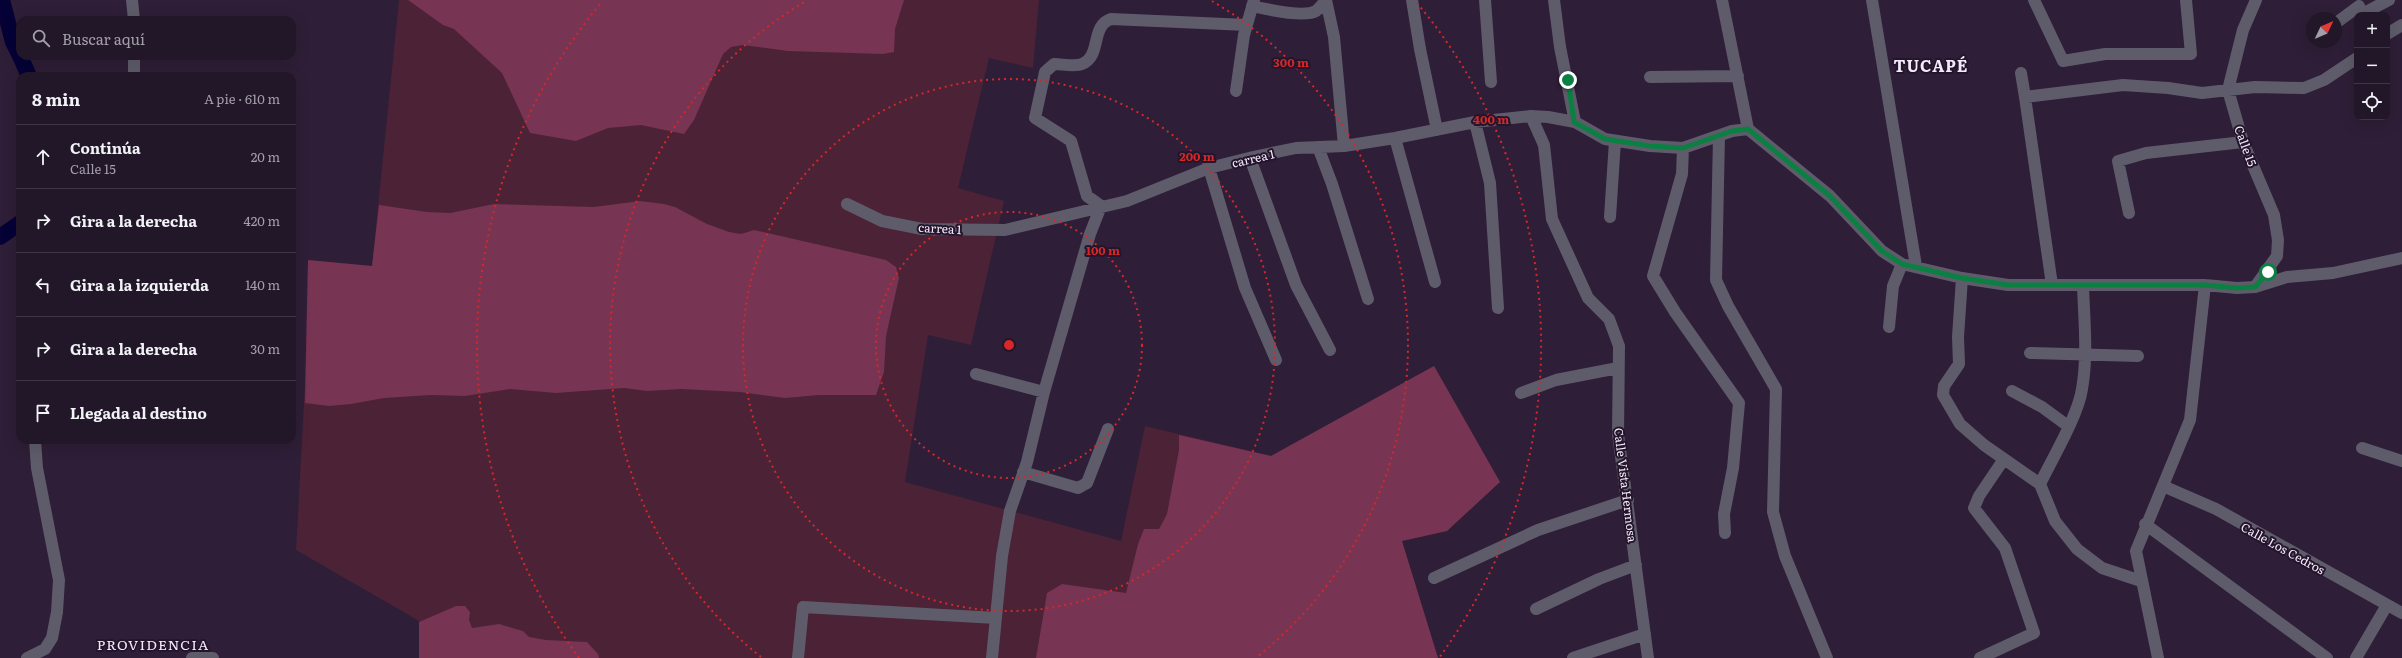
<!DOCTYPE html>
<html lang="es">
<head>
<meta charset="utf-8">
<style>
  body { margin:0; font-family:Literata,serif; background:#2e2335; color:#f1f3f6 }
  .controls { position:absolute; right:12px; top:12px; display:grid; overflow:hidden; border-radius:8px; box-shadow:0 4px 16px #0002 }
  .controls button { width:36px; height:36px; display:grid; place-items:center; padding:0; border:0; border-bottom:1px solid #3f3546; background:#221629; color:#f1f3f6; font:20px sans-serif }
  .compass { position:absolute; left:2306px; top:12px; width:36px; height:36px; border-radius:50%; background:#221629; box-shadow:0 4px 16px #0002; rotate:46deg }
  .stop { position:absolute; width:12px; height:12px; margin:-9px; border:3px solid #0b8043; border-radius:50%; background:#fff }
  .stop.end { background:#0b8043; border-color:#fff; box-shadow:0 1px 4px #0008 }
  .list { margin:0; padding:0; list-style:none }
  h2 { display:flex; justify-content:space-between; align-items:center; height:52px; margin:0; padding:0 16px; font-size:17px }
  h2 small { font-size:13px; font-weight:400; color:#a29fa8 }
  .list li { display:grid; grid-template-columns:26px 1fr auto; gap:12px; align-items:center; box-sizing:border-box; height:64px; padding:0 16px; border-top:1px solid #3f3546 }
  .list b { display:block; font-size:15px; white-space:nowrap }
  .list p { margin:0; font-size:13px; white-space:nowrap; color:#a29fa8 }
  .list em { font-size:13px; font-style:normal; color:#a29fa8 }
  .icon { flex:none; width:22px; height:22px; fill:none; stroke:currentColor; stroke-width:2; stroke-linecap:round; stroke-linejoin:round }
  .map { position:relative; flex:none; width:2402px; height:658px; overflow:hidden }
  .search { position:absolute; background:#221629; box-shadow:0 4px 16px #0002; left:16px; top:16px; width:280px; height:44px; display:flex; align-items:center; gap:10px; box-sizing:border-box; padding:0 14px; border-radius:12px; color:#a29fa8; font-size:15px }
  .panel { position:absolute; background:#221629; box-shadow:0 4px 16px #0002; left:16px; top:72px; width:280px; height:372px; border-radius:12px }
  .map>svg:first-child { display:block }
  .green { fill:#4c2236 }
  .forest { fill:#773453 }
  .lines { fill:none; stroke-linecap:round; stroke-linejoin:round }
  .river { stroke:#050036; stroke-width:16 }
  .minor { stroke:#5e5c6a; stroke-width:12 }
  .route { stroke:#0b8043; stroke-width:5 }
  .ring { fill:none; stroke:#d62828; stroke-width:2; stroke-dasharray:2 4 }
  .labels { text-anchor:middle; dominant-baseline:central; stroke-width:4; stroke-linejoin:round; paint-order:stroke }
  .street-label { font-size:12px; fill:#f4eafb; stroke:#24152c }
  .quarter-label { font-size:14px; letter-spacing:1px; fill:#f4eafb; stroke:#24152c }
  .district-label { font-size:16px; font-weight:bold; letter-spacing:1px; fill:#f4eafb; stroke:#24152c }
  .centre { fill:#d62828; stroke:#24152c; stroke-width:2 }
  .ring-label { font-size:12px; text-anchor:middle; font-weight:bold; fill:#d62828; stroke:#24152c; stroke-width:4; stroke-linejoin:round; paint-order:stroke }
</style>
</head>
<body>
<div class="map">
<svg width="2402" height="658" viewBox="0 0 2402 658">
  <rect width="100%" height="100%" fill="#2e1e37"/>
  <!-- green -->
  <path class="green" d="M399 0H1039L1033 68 989 58 958 188 1004 201 971 345 928 335 905 482 1121 541 1145 426 1271 456 1434 366 1500 482 1447 531 1402 541 1438 658H419V621L296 550 305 384 308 260 372 266Z"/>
  <!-- forest -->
  <path class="forest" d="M408 0H904L895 29 894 52 883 54 788 51 743 45 731 47 723 54 694 120 684 134 641 125 608 128 576 141 530 133 502 73 454 29 443 25Z
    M640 201 664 204 675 207 707 224 729 232 741 234 754 230 886 260 896 267 899 278 886 336 884 372 876 395H819L785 398 740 392 681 389 647 391 624 388 556 393 510 389 465 396 431 395 384 398 351 404 329 406 305 403 308 260 372 266 379 205 427 212 450 213 494 204 594 207Z
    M1434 366 1500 482 1447 531 1402 541 1438 658H1036L1047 593 1062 584 1126 593 1138 544 1144 529H1159L1167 514 1179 450V435L1271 456Z
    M456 606H465L470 612 469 620 472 628 499 624 523 631 529 637 546 640 587 642 598 654 599 658H419V622Z"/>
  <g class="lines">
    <!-- river -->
    <path class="river" d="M2 0 13 42 20 56
      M20 56 29 76
      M0 237 20 223"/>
    <!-- minor -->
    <path class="minor" d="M132 0 134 20
      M1326 0 1334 37 1344 146
      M1412 0 1420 49 1437 130
      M1485 0 1491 82
      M1554 0 1560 47 1575 122
      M1722 0 1748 129
      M1872 0 1916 266
      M2034 0 2063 61 2105 54H2191L2186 0
      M1252 6C1265 9 1304 18 1316 11 1319 9 1322 4 1325 2
      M2362 14 2389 0
      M2336 23 2359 6
      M2387 34 2402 25
      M134 56V76
      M2021 73 2025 97
      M1650 77 1738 76
      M1236 91 1244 35 1254 0
      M1531 116 1544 145 1552 219 1588 298 1609 319 1619 346 1618 434 1648 658
      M1475 122 1490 183 1498 308
      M1719 136 1716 280 1728 306 1776 389 1773 512 1785 556 1827 658
      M1395 138 1435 282
      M1318 147 1332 184 1368 299
      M1683 148 1682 174 1653 276 1675 312 1739 403 1733 468 1724 514 1725 533
      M1250 158 1296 285 1330 350
      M1209 168 1245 288 1276 360
      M847 204 882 221 922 229 1005 230 1127 201 1209 168 1253 157 1296 148 1344 146 1395 138 1475 122 1531 116 1548 117 1575 122 1605 139 1650 146 1683 148 1732 131 1748 129 1830 196 1882 251 1902 264 1962 278 2008 285H2205L2237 288 2255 287 2287 277 2333 273 2402 258
      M2129 213 2118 161 2146 153 2243 142
      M1610 217 1615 141
      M1962 278 1958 337 1959 364 1944 386 1943 395 1960 424 1984 445 2040 484 2055 521 2077 549 2102 568 2141 581
      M2052 285 2025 97 2123 85 2168 88 2202 93 2255 87 2304 88 2324 80 2357 58
      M2255 287 2277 256 2278 240 2274 215 2243 142 2228 90 2243 30 2256 0
      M1889 327 1893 286 1902 264
      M2030 353 2138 356
      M976 374 1044 392
      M2012 391 2042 407 2068 426
      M1521 393 1556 380 1618 368
      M2362 448 2402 461
      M1023 472 1078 488 1087 483 1108 429
      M2040 484C2052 459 2078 416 2082 389 2088 355 2084 319 2083 285
      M2163 486 2216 509 2402 613
      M2145 524 2327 658
      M1434 578 1538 530 1628 500
      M1536 609 1599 579 1636 565
      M27 658 45 649 52 638 57 612 59 580 37 468 35 440
      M192 658H213
      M798 658 803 607 996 618
      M992 658 1002 556 1010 511 1027 462 1044 392 1090 234 1101 206 1087 196 1071 141 1035 118 1045 72 1054 64C1062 64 1075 67 1082 64 1102 56 1090 26 1111 19L1247 25
      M1573 658 1645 634
      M1980 658 2034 633 2005 548 1974 508 1979 496 2004 459
      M2158 658 2136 551 2190 420 2205 285
      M2356 658 2387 605"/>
  </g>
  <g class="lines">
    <!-- route -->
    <path class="route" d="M1568 80 1574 122 1605 139 1650 146 1683 148 1732 131 1748 129 1830 196 1882 251 1902 264 1962 278 2008 285H2205L2237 288 2255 287 2268 272"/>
  </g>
  <!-- distance rings -->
  <g class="ring">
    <circle cx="1009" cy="345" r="133"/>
    <circle cx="1009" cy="345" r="266"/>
    <path d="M761 657A399 399 0 0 1 806 1M1212 1A399 399 0 0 1 1257 657"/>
    <path d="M579 658A532 532 0 0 1 601 3M1417 3A532 532 0 0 1 1439 658"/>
  </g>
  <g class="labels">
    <!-- street labels -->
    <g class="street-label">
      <text transform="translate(2246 146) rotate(70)">Calle 15</text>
      <text transform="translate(1253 158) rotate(-13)">carrea 1</text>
      <text transform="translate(940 228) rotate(3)">carrea 1</text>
      <text transform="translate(1626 485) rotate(83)">Calle Vista Hermosa</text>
      <text transform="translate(2283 548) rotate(29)">Calle Los Cedros</text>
    </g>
    <!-- quarter labels -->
    <g class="quarter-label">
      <text x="153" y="644">PROVIDENCIA</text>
    </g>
    <!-- district labels -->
    <g class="district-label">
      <text x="1931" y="65">TUCAPÉ</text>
    </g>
  </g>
  <circle cx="1009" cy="345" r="6" class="centre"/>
  <g class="ring-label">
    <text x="1291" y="67">300 m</text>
    <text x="1491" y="124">400 m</text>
    <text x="1197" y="161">200 m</text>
    <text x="1103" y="255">100 m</text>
  </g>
</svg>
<div class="controls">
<button>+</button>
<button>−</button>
<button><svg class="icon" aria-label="locate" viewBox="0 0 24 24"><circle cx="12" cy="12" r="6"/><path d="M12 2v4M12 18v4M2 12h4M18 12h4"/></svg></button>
</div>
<svg class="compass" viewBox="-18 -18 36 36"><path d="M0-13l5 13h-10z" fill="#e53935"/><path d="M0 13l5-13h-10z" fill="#a29fa8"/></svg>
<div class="stop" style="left:2268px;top:272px"></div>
<div class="stop end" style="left:1568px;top:80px"></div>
<div class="search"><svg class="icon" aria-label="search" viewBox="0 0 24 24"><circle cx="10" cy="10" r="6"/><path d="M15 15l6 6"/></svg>Buscar aquí</div>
<section class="panel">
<h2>8 min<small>A pie · 610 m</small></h2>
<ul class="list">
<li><svg class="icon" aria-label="ahead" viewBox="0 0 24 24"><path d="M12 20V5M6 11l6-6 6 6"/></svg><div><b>Continúa</b><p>Calle 15</p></div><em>20 m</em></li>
<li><svg class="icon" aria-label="right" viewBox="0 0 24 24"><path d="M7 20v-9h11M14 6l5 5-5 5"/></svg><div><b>Gira a la derecha</b></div><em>420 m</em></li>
<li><svg class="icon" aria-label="left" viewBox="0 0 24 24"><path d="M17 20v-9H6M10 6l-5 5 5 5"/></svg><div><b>Gira a la izquierda</b></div><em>140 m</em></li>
<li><svg class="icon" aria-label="right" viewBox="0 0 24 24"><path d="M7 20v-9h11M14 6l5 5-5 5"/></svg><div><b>Gira a la derecha</b></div><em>30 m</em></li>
<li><svg class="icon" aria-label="arrive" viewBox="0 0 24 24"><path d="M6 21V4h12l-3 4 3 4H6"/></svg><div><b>Llegada al destino</b></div></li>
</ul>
</section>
</div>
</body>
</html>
